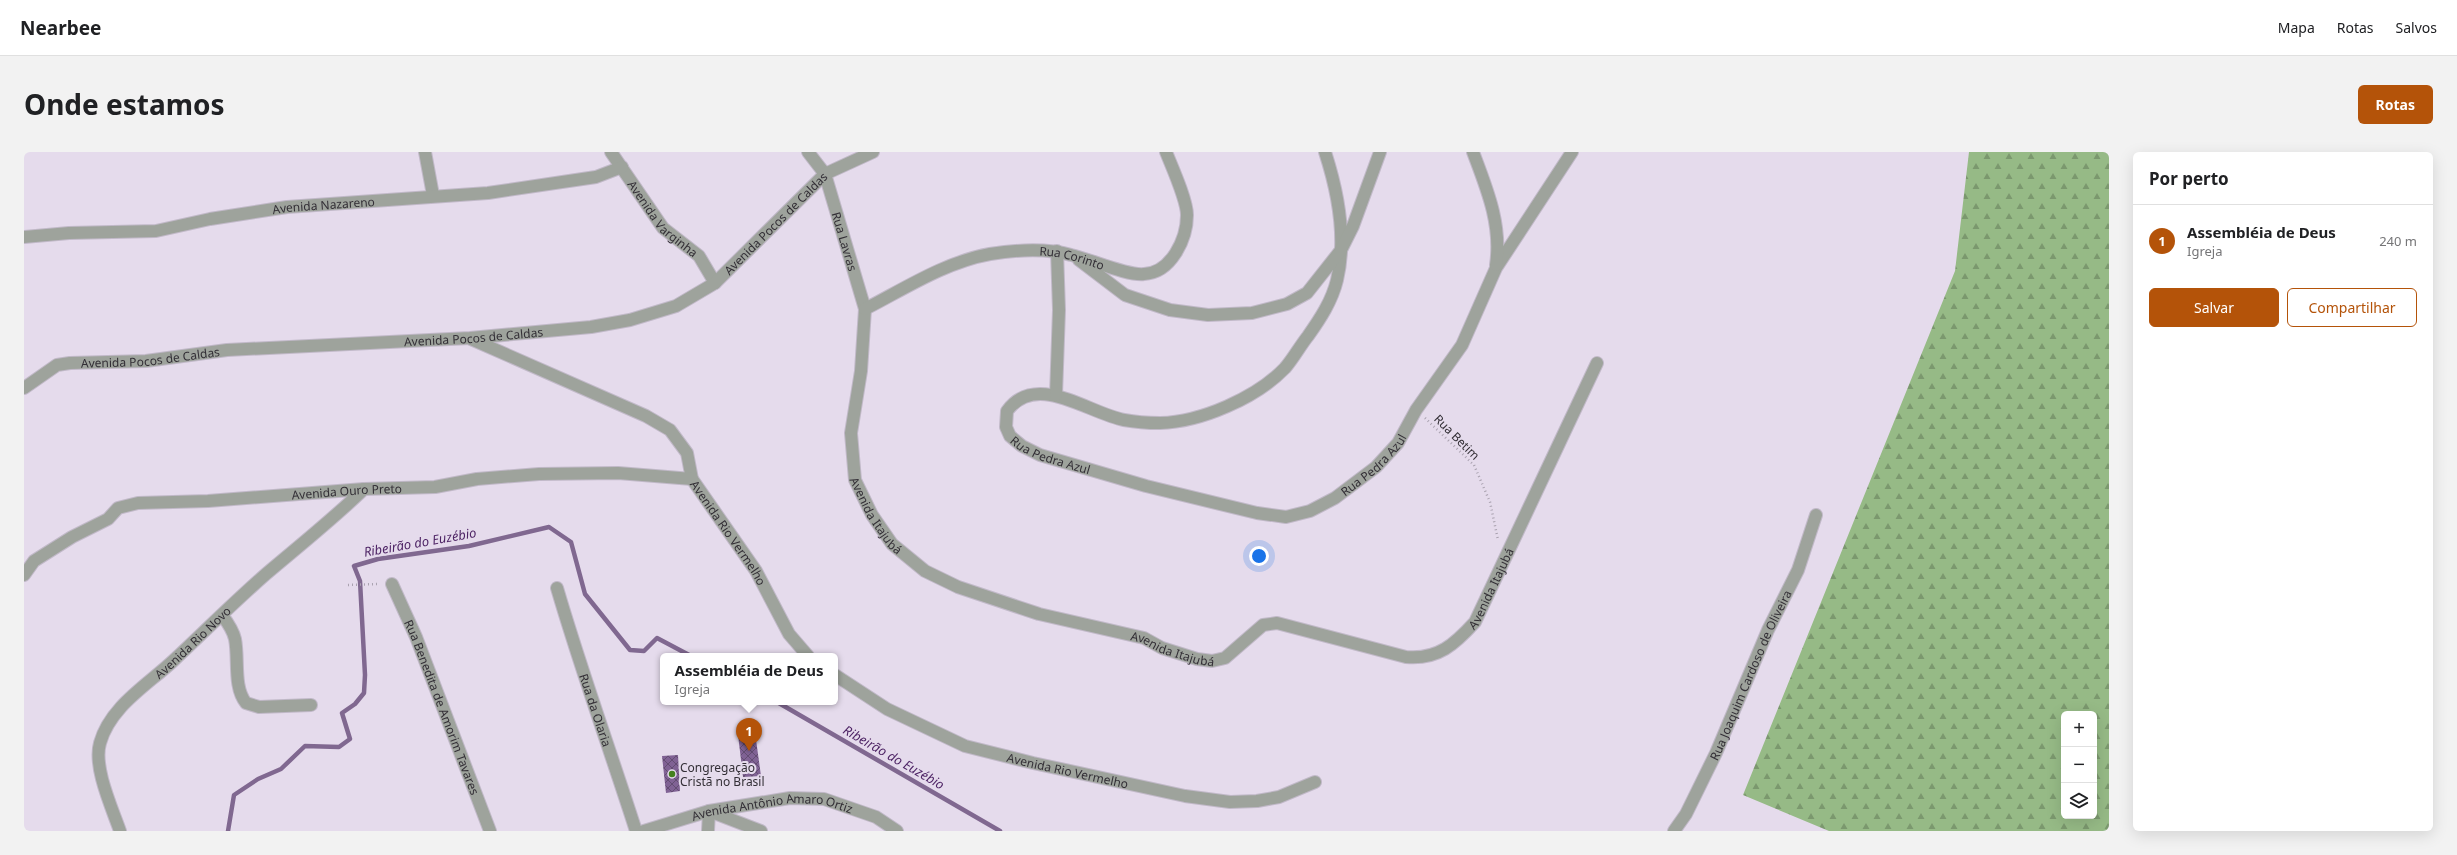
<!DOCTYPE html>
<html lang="pt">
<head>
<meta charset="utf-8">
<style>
  body { margin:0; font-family:"Noto Sans",sans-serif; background:#f2f2f2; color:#202124 }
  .controls { position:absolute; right:12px; bottom:12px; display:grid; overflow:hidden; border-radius:6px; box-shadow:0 4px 16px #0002 }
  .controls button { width:36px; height:36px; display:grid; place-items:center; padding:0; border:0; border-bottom:1px solid #e0e0e0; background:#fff; color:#202124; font:20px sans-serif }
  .you { position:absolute; left:1235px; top:404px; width:14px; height:14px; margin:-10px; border:3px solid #fff; border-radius:50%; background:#1a73e8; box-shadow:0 0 0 6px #1a73e833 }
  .badge { display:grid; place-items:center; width:26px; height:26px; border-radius:50%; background:#b45309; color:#fff; font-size:13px; font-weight:700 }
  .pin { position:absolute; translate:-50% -33px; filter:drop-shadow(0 1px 2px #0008) }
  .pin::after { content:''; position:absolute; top:21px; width:14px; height:12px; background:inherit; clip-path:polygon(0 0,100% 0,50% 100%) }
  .popup { position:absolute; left:636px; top:501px; width:178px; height:52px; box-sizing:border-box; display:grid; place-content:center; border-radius:6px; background:#fff; filter:drop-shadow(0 1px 3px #0005); font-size:13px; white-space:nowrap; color:#757577 }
  .popup b { font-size:15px; color:#202124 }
  .popup::after { content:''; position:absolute; left:50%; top:100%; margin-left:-8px; border:8px solid transparent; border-top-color:#fff }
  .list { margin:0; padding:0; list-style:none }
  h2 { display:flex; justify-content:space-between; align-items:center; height:52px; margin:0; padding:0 16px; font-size:17px }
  h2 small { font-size:13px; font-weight:400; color:#757577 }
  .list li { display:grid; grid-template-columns:26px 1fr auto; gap:12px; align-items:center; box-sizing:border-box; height:72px; padding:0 16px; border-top:1px solid #e0e0e0 }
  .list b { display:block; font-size:15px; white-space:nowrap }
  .list p { margin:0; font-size:13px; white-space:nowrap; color:#757577 }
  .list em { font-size:13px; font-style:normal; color:#757577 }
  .actions { display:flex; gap:8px; padding:12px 16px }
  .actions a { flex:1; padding:9px 0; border:1px solid #b45309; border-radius:6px; text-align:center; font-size:14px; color:#b45309 }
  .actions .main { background:#b45309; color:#fff }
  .icon { flex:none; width:22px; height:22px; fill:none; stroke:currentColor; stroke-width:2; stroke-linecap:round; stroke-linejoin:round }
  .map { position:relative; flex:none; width:2085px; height:679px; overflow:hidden; border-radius:6px }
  header { display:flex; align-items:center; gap:24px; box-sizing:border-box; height:56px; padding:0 20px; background:#fff; border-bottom:1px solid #e0e0e0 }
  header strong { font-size:19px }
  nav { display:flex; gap:22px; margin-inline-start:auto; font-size:14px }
  .intro { display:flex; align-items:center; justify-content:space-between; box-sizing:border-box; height:96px; padding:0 24px }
  h1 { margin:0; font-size:28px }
  .button { padding:10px 18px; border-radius:6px; background:#b45309; color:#fff; font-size:14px; font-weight:700 }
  main { display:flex; gap:24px; padding:0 24px }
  aside { flex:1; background:#fff; border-radius:6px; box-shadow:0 4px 16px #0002 }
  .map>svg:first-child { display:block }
  .forest { fill:url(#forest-firs); fill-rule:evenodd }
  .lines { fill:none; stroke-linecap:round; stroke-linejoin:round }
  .stream { stroke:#806890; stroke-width:4.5 }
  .building { fill:url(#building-cross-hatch) }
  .minor-casing { stroke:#c1b9c8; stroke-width:14 }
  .path { stroke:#aaa2b0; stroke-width:2.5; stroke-dasharray:1 3; stroke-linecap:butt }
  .minor { stroke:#9ea39c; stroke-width:12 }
  .poi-dot { fill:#45811f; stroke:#e5dbec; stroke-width:1.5 }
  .labels { text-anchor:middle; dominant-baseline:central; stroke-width:4; stroke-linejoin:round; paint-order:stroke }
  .street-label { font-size:12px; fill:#332f36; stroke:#e5dbec }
  .poi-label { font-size:12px; fill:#332f36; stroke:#e5dbec; text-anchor:start }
  .water-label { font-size:13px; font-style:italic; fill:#4e2465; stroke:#e5dbec }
</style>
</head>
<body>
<header>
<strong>Nearbee</strong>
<nav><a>Mapa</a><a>Rotas</a><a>Salvos</a></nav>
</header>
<div class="intro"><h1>Onde estamos</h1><a class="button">Rotas</a></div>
<main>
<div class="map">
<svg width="2085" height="679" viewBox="0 0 2085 679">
  <defs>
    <pattern id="forest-firs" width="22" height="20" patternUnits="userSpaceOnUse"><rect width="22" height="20" fill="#96ba86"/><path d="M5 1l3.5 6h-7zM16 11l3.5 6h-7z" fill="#7b986e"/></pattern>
    <pattern id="building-cross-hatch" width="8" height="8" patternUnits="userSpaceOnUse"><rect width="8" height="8" fill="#806294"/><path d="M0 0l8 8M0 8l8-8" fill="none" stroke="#644d73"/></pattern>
  </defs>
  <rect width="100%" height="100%" fill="#e5dbec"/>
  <!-- forest -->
  <path class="forest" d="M1945 0H2085V679H1805L1719 643 1931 119ZM2040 562H2070V664H2040Z"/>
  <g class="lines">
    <!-- stream -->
    <path class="stream" d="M753 550 976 679
      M204 679 210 643 234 627 257 617 281 594 315 595 326 587 318 561 331 552 340 541 341 523 336 429 330 414 354 407 445 394 525 375 547 390 561 442 606 498 620 499 633 486 667 504"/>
  </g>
  <!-- building -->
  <path class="building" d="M730 573 737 624 719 625 713 574Z
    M654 603 656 639 642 641 638 604Z"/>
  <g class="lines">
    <defs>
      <g id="minor">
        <path d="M401 0 409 43"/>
        <path id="s1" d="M587 0 639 76 675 104 691 131"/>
        <path id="s2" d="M784 0 801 22 841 157 837 219 827 281 831 328 848 363 868 392 901 419 934 435 1015 462 1120 486 1138 496 1173 507 1188 509 1201 506 1239 473 1253 471 1382 505C1414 508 1431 492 1451 470L1573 211"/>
        <path id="s3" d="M1301 0C1314 40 1323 86 1313 128 1308 149 1296 167 1284 184 1276 194 1269 207 1261 216 1232 246 1177 270 1136 271 1125 271 1111 270 1100 268 1064 261 1012 219 983 259L982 275 986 284 998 294 1016 303 1122 334 1233 361 1262 365 1286 359 1311 346 1352 315 1374 291 1392 258 1438 193 1472 116 1548 0"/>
        <path d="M1449 0C1463 37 1478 73 1472 113"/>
        <path id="s4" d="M0 85 45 81 132 79 186 67 263 55 464 41 572 25 598 15"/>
        <path d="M1055 108 1101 143 1146 158 1184 163 1228 161 1263 152 1283 141 1317 98 1329 74 1356 0"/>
        <path id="s5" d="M841 157C880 137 921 110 966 102 991 98 1023 96 1047 103 1066 107 1103 124 1120 122 1147 121 1163 87 1163 63 1163 48 1148 15 1142 0"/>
        <path id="s6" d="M447 187 622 264 646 278 663 301 668 327 732 419 765 482 784 504"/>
        <path id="s7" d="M0 236 33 213 46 211 122 209 203 198 446 186 567 175 606 168 652 154 691 131 801 22 849 0"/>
        <path d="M1032 243 1035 158 1033 99"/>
        <path id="s8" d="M0 423 10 409 48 385 84 367 94 356 114 351 184 349 340 337 411 335 453 327 515 322 594 321 668 327"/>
        <path id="s9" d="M368 432 392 485 466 679"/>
        <path id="s10" d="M533 436C557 518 586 598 612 679"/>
        <path d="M198 463C204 471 209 478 211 487 215 507 209 535 222 551L235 555 287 553"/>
        <path id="s11" d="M811 523 863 557 941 594 1009 611 1161 644 1206 650 1233 649 1255 645 1291 630"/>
        <path id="s12" d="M96 679C88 656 69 615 76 591 86 555 122 534 149 509 180 480 210 450 242 422 275 394 309 367 340 337"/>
        <path id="s13" d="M620 679 685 659 766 646 800 647 852 665 873 679"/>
        <path d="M684 679 685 659 737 679"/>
        <path id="s14" d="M1650 679 1662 662 1692 601 1744 478 1774 418 1792 363"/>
      </g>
    </defs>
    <!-- minor casing -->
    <use href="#minor" class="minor-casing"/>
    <!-- path -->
    <path class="path" d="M1401 266 1450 313 1466 350 1474 388
      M324 433 355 432"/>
    <!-- minor -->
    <use href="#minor" class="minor"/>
  </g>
  <!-- markers -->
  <circle class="poi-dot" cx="648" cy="622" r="4"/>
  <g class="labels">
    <!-- street labels -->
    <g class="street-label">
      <text stroke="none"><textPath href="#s4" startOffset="302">Avenida Nazareno</textPath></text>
      <text stroke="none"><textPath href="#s1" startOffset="85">Avenida Varginha</textPath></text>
      <text stroke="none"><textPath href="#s7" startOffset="794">Avenida Pocos de Caldas</textPath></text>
      <text stroke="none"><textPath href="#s2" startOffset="98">Rua Lavras</textPath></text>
      <text stroke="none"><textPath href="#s5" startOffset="220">Rua Corinto</textPath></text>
      <text stroke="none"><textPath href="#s7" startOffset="458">Avenida Pocos de Caldas</textPath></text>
      <text stroke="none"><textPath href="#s7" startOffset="134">Avenida Pocos de Caldas</textPath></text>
      <text transform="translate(1433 285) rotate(45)">Rua Betim</text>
      <text stroke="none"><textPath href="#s3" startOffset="607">Rua Pedra Azul</textPath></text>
      <text stroke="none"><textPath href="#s3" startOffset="955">Rua Pedra Azul</textPath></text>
      <text stroke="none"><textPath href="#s8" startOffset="347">Avenida Ouro Preto</textPath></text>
      <text stroke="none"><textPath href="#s2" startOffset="382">Avenida Itajubá</textPath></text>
      <text stroke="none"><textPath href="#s6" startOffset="339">Avenida Rio Vermelho</textPath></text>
      <text stroke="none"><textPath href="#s2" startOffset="1089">Avenida Itajubá</textPath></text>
      <text stroke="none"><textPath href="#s12" startOffset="230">Avenida Rio Novo</textPath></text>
      <text stroke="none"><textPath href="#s2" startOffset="718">Avenida Itajubá</textPath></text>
      <text stroke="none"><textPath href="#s14" startOffset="174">Rua Joaquim Cardoso de Oliveira</textPath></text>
      <text stroke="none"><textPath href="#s9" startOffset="133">Rua Benedita de Amorim Tavares</textPath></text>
      <text stroke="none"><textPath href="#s10" startOffset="128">Rua da Olaria</textPath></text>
      <text stroke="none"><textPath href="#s11" startOffset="254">Avenida Rio Vermelho</textPath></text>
      <text stroke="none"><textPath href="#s13" startOffset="132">Avenida Antônio Amaro Ortiz</textPath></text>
    </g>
    <!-- poi labels -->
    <g class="poi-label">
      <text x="656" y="615">Congregação<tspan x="656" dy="14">Cristã no Brasil</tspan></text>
    </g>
    <!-- water labels -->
    <g class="water-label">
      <text transform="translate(396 390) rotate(-10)">Ribeirão do Euzébio</text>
      <text transform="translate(870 605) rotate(30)">Ribeirão do Euzébio</text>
    </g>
  </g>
</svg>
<div class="controls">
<button>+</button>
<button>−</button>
<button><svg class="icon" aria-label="layers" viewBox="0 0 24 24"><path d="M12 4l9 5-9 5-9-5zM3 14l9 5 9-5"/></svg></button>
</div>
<div class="you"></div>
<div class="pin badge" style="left:725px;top:599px">1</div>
<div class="popup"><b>Assembléia de Deus</b>Igreja</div>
</div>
<aside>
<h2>Por perto<small></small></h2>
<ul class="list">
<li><span class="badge">1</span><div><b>Assembléia de Deus</b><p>Igreja</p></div><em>240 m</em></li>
</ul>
<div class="actions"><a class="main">Salvar</a><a>Compartilhar</a></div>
</aside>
</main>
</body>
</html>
